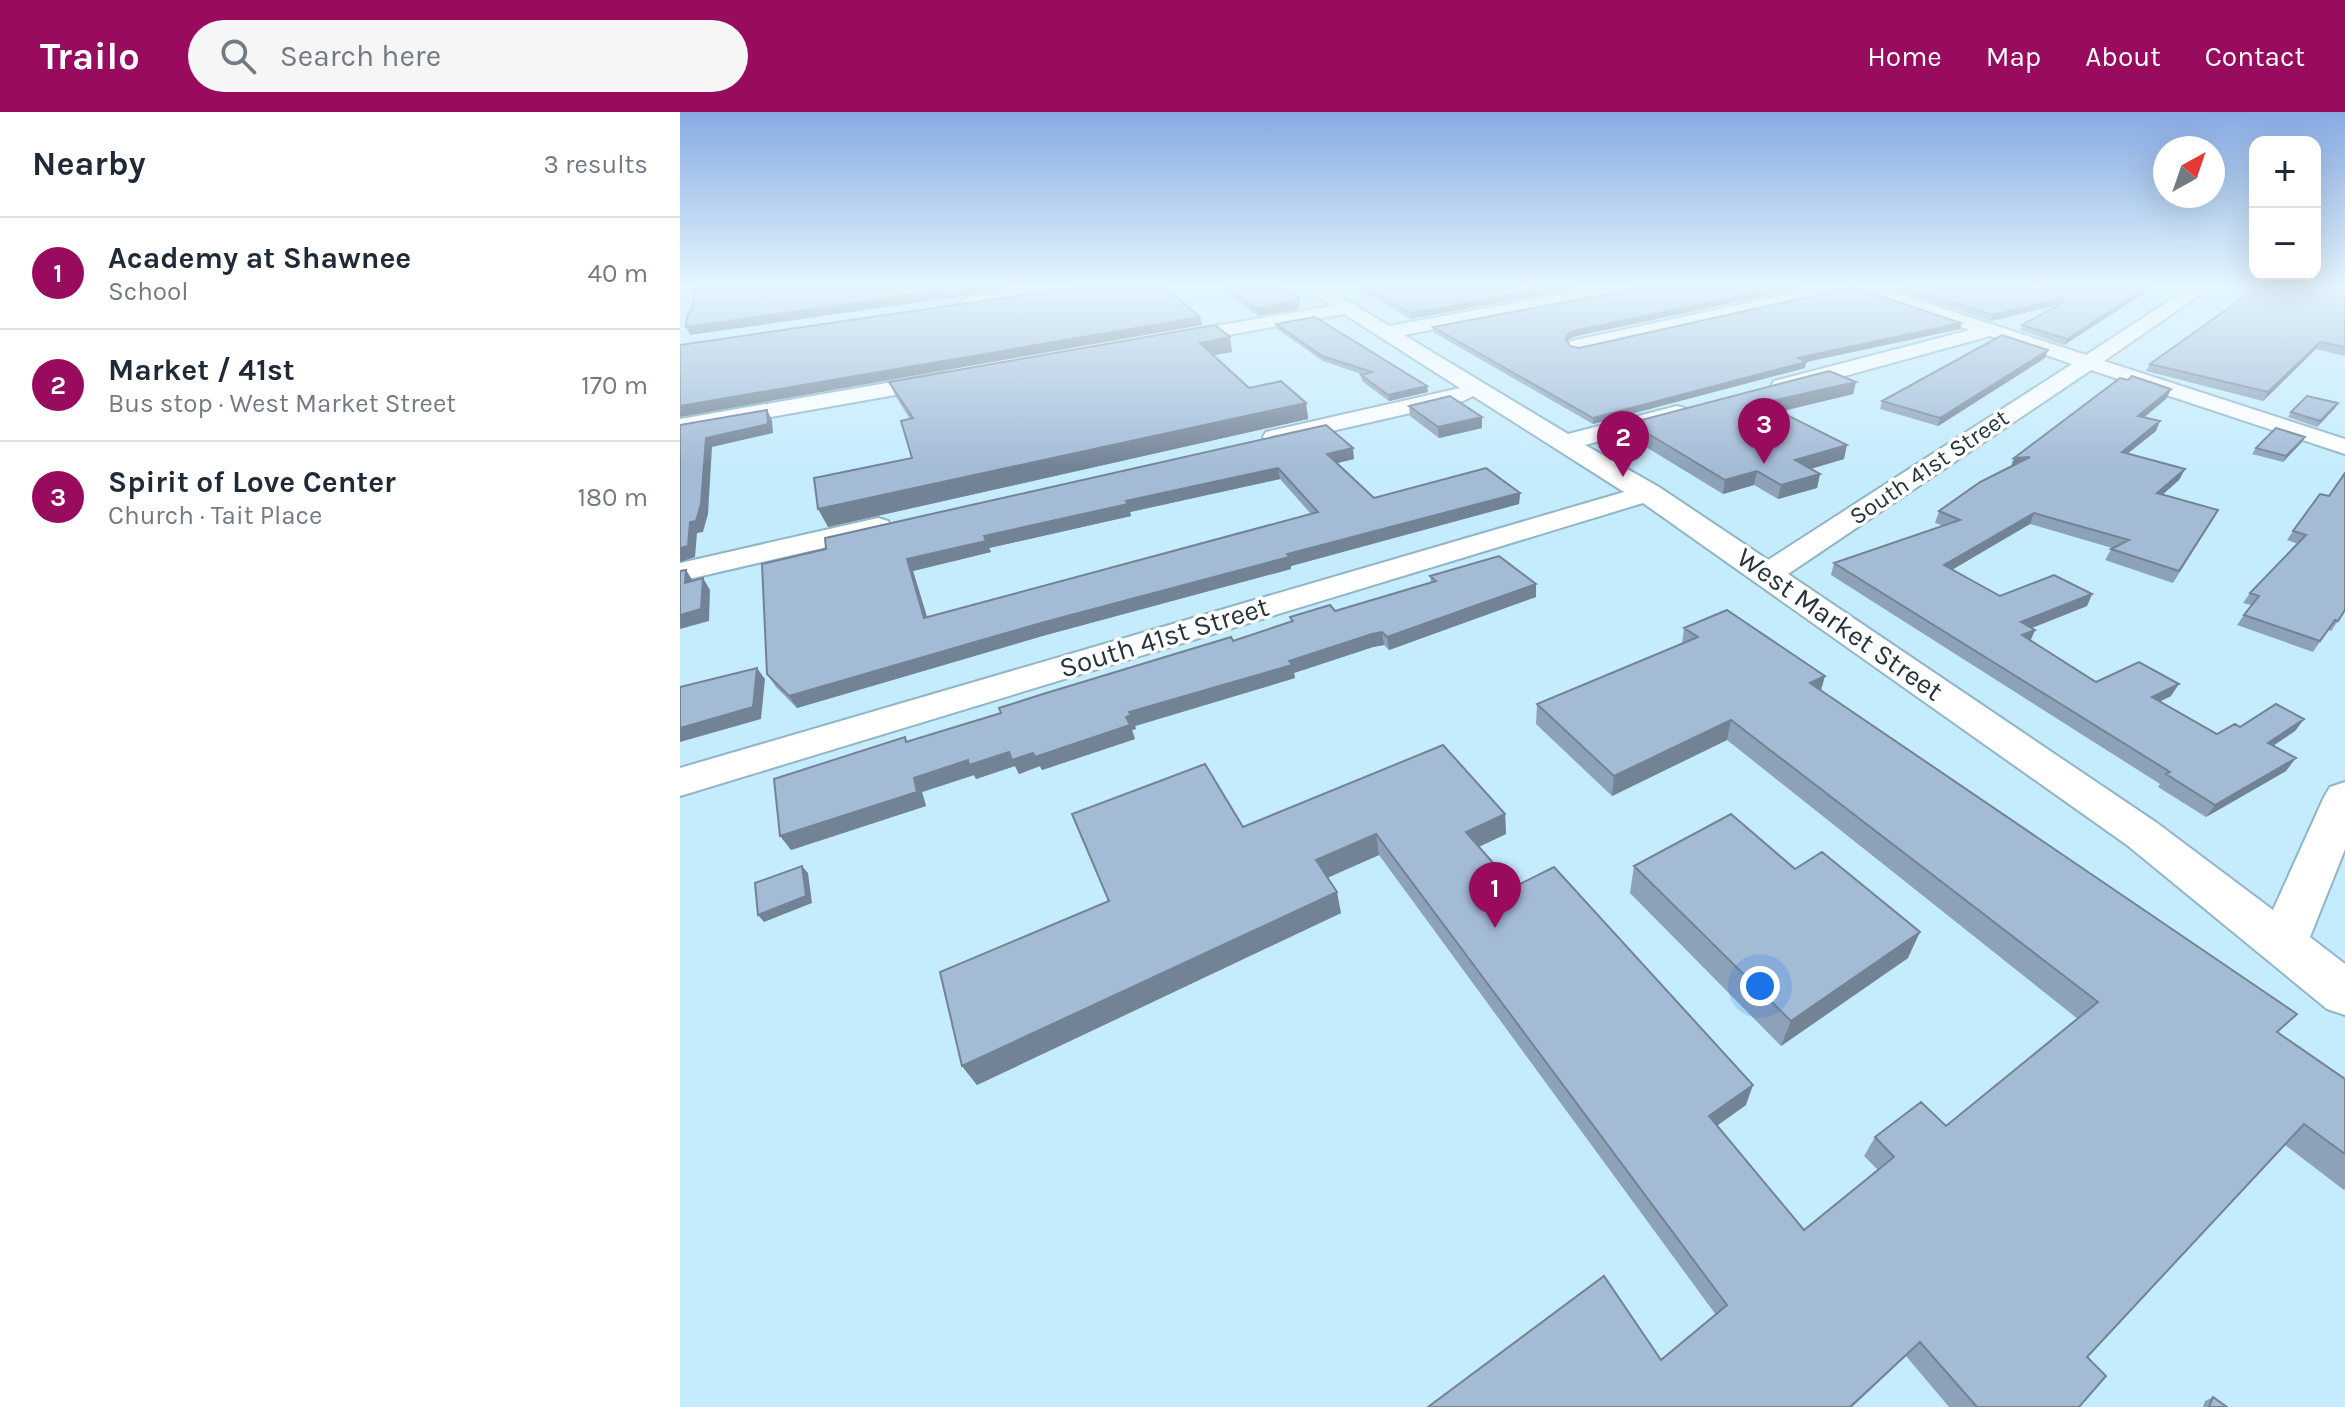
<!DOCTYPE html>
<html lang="en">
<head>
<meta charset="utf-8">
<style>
  body { margin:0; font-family:Karla,sans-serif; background:#f6f6f7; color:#1f2937 }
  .controls { position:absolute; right:24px; top:24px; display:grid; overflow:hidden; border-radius:16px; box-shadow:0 8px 32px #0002 }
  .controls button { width:72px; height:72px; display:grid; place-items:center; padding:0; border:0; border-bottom:2px solid #e0e1e3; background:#fff; color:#1f2937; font:40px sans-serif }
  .compass { position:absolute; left:1473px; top:24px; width:72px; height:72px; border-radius:50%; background:#fff; box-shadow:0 8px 32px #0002; rotate:40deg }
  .you { position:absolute; left:1080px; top:874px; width:28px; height:28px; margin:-20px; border:6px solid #fff; border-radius:50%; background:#1a73e8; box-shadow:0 0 0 12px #1a73e833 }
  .badge { display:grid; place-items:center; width:52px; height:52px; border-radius:50%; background:#980b5e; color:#fff; font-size:26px; font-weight:700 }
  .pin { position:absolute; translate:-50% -66px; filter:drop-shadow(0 2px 4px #0008) }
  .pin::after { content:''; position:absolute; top:42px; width:28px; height:24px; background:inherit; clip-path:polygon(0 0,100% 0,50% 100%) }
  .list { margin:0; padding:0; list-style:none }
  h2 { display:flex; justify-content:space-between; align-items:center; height:104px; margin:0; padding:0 32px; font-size:34px }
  h2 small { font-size:26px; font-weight:400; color:#747a83 }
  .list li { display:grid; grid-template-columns:52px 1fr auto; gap:24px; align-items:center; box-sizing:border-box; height:112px; padding:0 32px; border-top:2px solid #e0e1e3 }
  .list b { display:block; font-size:30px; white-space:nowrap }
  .list p { margin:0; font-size:26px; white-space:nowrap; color:#747a83 }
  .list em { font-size:26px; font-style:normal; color:#747a83 }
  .icon { flex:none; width:44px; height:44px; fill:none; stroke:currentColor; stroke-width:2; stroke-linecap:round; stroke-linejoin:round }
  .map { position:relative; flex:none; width:1665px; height:1295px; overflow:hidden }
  header { display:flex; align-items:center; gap:48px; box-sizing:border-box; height:112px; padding:0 40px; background:#980b5e; color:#fff }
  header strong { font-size:38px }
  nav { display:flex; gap:44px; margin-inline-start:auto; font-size:28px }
  .search { width:560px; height:72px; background:#f6f6f7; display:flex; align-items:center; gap:20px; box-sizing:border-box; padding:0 28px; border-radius:44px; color:#747a83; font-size:30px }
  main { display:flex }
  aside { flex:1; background:#fff }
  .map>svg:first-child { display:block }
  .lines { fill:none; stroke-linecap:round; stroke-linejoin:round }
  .minor-casing { stroke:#90b5c6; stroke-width:4 }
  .minor { fill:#fff; fill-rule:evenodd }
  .wall { fill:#8da1b8; fill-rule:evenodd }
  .shaded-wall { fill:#738396 }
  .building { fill:#a4bbd6; stroke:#738396; stroke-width:2; fill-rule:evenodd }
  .labels { text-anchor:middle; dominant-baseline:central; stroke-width:7; stroke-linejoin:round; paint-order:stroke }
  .far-street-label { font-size:24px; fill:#26353b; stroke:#fff }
  .street-label { font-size:28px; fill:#26353b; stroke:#fff }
</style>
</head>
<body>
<header>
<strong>Trailo</strong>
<div class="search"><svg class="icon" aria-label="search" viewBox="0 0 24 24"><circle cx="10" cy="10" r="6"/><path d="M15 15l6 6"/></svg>Search here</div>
<nav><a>Home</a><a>Map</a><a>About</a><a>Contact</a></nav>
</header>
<main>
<aside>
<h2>Nearby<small>3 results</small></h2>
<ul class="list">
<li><span class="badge">1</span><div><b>Academy at Shawnee</b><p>School</p></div><em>40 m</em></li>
<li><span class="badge">2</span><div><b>Market / 41st</b><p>Bus stop · West Market Street</p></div><em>170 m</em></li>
<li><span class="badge">3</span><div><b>Spirit of Love Center</b><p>Church · Tait Place</p></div><em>180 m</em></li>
</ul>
</aside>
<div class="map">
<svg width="1665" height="1295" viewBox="0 0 1665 1295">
  <rect width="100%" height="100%" fill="#c5ecfd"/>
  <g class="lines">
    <defs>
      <path id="minor" d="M364 175H408L399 180 289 196 280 191 289 186Z
        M624 175H645L709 214 921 175H957L948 180 724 223 888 322 997 294 1005 296 1009 301 1005 306 905 333 979 375 1088 448 1392 252 1310 224 1110 279H1094L1091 274 1094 269 1290 218 1172 177 898 239 891 237 888 233 891 229 1142 175H1197L1406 243 1510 175H1531L1424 249 1665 327V342L1411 258 1108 462 1477 711 1593 798 1644 685 1650 675 1665 670V737L1630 825 1665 852V903L1647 897 1447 733 963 391 0 684V656L944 380 793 284 783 289 595 332 586 330 583 325 586 320 780 276 664 202 488 234 478 228 488 222 651 194Z
        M264 261 275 268 272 273 0 321V307Z
        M198 406 208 409 212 415 208 421 0 469V451Z"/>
    </defs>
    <!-- minor casing -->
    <use href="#minor" class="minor-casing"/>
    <!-- minor -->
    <use href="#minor" class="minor"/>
  </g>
  <!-- wall -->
  <path class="wall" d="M537 175H603L619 185 620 193 618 197 578 204Z
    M675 175H905L730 207Z
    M1206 175H1474L1384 233 1340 218 1342 213 1380 192 1311 209Z
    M1665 175V244L1636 237 1583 289 1466 259 1470 252Z
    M1281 211 1280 217 1126 250 1125 256 913 312 753 220V215L897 224 889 227 887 230 890 234 899 236Z
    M596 212 747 274 748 280 709 289 682 269 681 262 643 249 597 217Z
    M1368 238 1365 246 1258 314 1200 297 1202 289Z
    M552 240 534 243 569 276 626 291 628 307 148 415 232 346 230 307 216 285 209 270Z
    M1176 270 1173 282 1100 300 1164 347 1131 357 1140 362 1137 376 1098 387 1074 373 1043 382 966 335 962 336 945 325 946 312Z
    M1487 286 1464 305 1476 319 1448 341 1505 357 1499 368 1483 382 1532 409 1493 471 1425 448 1432 436 1350 412 1272 457 1320 484 1412 482 1407 494 1352 516 1355 518 1350 528 1416 570 1491 584 1480 589 1537 622 1560 615 1624 607 1615 619 1593 634 1606 659 1526 705 1478 675 1480 672 1151 463 1154 451 1263 414 1255 411 1259 399 1331 355Z
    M729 294 802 305V316L759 326 730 304Z
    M1655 296 1637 315 1608 305 1611 300Z
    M646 313 674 347 657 351 694 386 840 381 839 392 611 454V457L366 523 117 596 96 575 87 562 146 437ZM600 367 631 402 247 505 233 459 311 440 309 436 451 404 450 400Z
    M1625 325 1621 331 1603 350 1572 342 1576 336Z
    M1649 384 1658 509 1651 519 1648 518 1633 540 1557 513 1571 493 1563 491 1570 481 1618 432 1607 428 1613 419Z
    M750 464 856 485 709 538 704 533 693 535 614 561 615 566 455 614 456 617 452 618 455 627 362 658 360 654 339 662 335 654 296 667 294 663 242 680 246 694 111 738 225 625 227 630 553 529 611 510 610 505 655 499 751 470Z
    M1004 516 1145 564 1141 578 1598 920 1665 967V1077L1664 1078 1605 1033 1407 1245 1399 1295H1269L1226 1244 981 1248 1036 1203 699 743 647 766 661 801 297 973 282 954 429 789 563 715 825 702 826 722 799 735 834 775 1066 993 1037 1014 1124 1118 1198 1058 1184 1044 1195 1025 1266 1014 1398 907 1047 628 932 684 856 612 857 592 1002 532Z
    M954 754 1115 757 1228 846 1101 934 950 781Z
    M1533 1285 1547 1295H1523L1525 1289Z"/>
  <!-- shaded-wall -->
  <path class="shaded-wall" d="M289 175H345L10 223 6 215Z
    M877 175H905L730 207V201Z
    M1104 175H1128L897 224 889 227 885 233V227L889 221 898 218Z
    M1468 175H1474L1384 233 1387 227Z
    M619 185 620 193 618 197 578 204 576 196Z
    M1382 186 1380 192 1311 209 1313 203Z
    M520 205 522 213 0 305V294Z
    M1281 211 1280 217 1126 250 1125 256 913 312V306L1118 246Z
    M550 225 552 240 523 245 520 231Z
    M1640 230 1636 237 1583 289 1588 280Z
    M1368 238 1365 246 1258 314 1260 306Z
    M1176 270 1173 282 1080 304 1083 291Z
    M747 274 748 280 709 289 708 283Z
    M1491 277 1487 286 1454 314 1458 304Z
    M626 291 628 307 148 415 138 397Z
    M1658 291 1655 296 1637 315 1640 309Z
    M87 298 92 308 93 321 32 335 28 402 23 420 17 421 15 445 0 450V436L10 410 26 326Z
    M802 305V316L759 326 758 315Z
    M1480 309 1476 319 1437 350 1442 340Z
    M967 321 966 335 962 336 963 322Z
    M1625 325 1621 331 1603 350 1606 344Z
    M1167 333 1164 347 1112 362 1115 348Z
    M673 336 674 347 649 353 647 342Z
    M1350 345 1330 357 1334 346Z
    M598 356 600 367 450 400 451 404 309 436 304 424 446 389Z
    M1505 357 1499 368 1472 392 1477 381Z
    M1077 359 1074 373 1043 382 1045 368Z
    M1140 362 1137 376 1098 387 1101 373Z
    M840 381 839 392 611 454V457L366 523 117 596 109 584 361 511 607 442Z
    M1354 401 1350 412 1260 465 1264 453Z
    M306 429 311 440 233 459 251 518 244 506 227 447Z
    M6 458 13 469 5 471Z
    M23 466 30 478 29 509 0 517V503Z
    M856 472V485L709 538 707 525Z
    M1412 482 1407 494 1336 522 1341 510Z
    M1355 518 1350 530 1342 523Z
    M702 520 704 533 693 535 614 561 615 566 455 614 456 617 452 618 455 627 362 658 355 645 446 605 449 600 692 522Z
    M77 556 85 567 81 607 0 630V616Z
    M1145 564 1139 584 1130 571Z
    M1499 572 1491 584 1465 597 1472 585Z
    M1624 607 1615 619 1579 643 1588 631Z
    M1051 608 1047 628 932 684 934 664Z
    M329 640 353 641 360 654 339 662 335 654 296 667 294 663 242 680 246 694 111 738 100 724 234 666 288 648Z
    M1616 646 1606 659 1526 705 1535 693Z
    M825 702 826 722 787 740 786 720Z
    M696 722 699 743 640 769 636 748Z
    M122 754 128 761 132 791 84 810 78 803Z
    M657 780 661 801 297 973 282 954Z
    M1240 820 1228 846 1101 934 1111 909Z
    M1073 973 1066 993 1023 1023 1029 1004Z
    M1240 1230 1226 1244 1172 1295H1170Z"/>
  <!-- building -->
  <path class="building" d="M15 175H289L6 215 7 204 12 196Z
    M398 175H484L520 205 0 294V233Z
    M546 175H603L619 185 617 189 576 196Z
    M684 175H877L730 201Z
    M954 175H1104L898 218 889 221 885 227 890 234 899 236 1173 175 1281 211 1118 246 1126 250 913 306 753 215 949 178Z
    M1224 175H1468L1387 227 1342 213 1385 189 1382 186 1313 203Z
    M1578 175H1665V235L1640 230 1588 280 1470 252Z
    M635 205 747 274 708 283 681 263 692 260 642 244 596 212Z
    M535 213 550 225 520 231 569 276 601 269 626 291 138 397 134 366 232 346 221 309 233 306 209 270Z
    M1322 223 1368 238 1260 306 1202 289Z
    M1149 259 1176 270 1083 291 1167 333 1115 348 1140 362 1101 373 1077 359 1045 368 967 321 963 322 946 312Z
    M1452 264 1491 277 1458 304 1480 309 1442 340 1505 357 1477 381 1538 398 1499 459 1431 437 1449 428 1354 401 1264 453 1320 484 1374 463 1412 482 1341 510 1355 518 1342 523 1416 570 1459 550 1499 572 1472 585 1537 622 1555 612 1560 615 1596 592 1624 607 1588 631 1616 646 1535 693 1486 662 1490 660 1154 451 1280 408 1259 399 1300 370 1350 345 1334 346 1440 266 1448 268Z
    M770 284 802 305 758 315 729 294Z
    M1627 284 1658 291 1640 309 1611 300Z
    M87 298 88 312 26 326 21 392 16 409 10 410 8 434 0 436V313Z
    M646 313 673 336 647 342 694 386 806 356 840 381 607 442 609 445 361 511 109 584 87 562 82 452 146 437 145 426ZM598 356 638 400 244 506 227 447 306 429 304 424 448 392 446 389Z
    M1596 316 1625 325 1606 344 1576 336Z
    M1665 361V498L1658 509 1655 508 1640 529 1564 503 1579 484 1570 481 1626 423 1613 419 1640 382 1649 384Z
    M819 444 856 472 707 525 702 520 692 522 609 549 612 553 449 600 451 603 446 605 450 613 355 645 353 641 332 648 329 640 289 653 288 648 234 666 237 680 100 724 94 667 225 625 226 630 321 601 319 596 363 582 551 525 553 529 613 509 610 505 650 493 655 499 756 469 750 464Z
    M6 458 5 471 23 466 21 497 0 503V459Z
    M1047 498 1145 564 1130 571 1617 902 1597 920 1665 967V1042L1624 1012 1407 1245 1426 1264 1399 1295H1297L1240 1230 1170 1295H748L924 1164 981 1248 1047 1193 696 722 636 748 657 780 282 954 260 860 429 789 392 702 525 652 563 715 763 633 825 702 786 720 834 775 874 755 1073 973 1029 1004 1124 1118 1214 1045 1195 1025 1241 990 1266 1014 1418 890 1051 608 934 664 857 592 1018 525 1004 516Z
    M77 556 73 595 0 616V575Z
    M1051 702 1115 757 1142 740 1240 820 1111 909 954 754Z
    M122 754 126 784 78 803 75 771Z
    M1533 1285 1547 1295H1529Z"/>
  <!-- sky -->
  <linearGradient id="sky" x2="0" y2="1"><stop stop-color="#86aae2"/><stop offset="0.49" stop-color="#e5f6fe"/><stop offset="1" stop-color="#e5f6fe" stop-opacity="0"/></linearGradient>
  <rect width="1665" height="356" fill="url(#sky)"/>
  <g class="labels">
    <!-- far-street labels -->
    <g class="far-street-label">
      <text transform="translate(1249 355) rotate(-34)">South 41st Street</text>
    </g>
    <!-- street labels -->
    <g class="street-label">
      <text transform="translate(1160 512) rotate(35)">West Market Street</text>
      <text transform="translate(484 525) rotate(-17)">South 41st Street</text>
    </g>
  </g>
</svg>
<div class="controls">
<button>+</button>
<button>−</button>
</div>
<svg class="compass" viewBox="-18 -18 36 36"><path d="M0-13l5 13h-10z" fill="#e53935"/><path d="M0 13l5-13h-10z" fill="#747a83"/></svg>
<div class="you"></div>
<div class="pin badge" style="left:815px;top:816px">1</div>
<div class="pin badge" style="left:943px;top:365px">2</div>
<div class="pin badge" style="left:1084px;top:352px">3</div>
</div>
</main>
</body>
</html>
